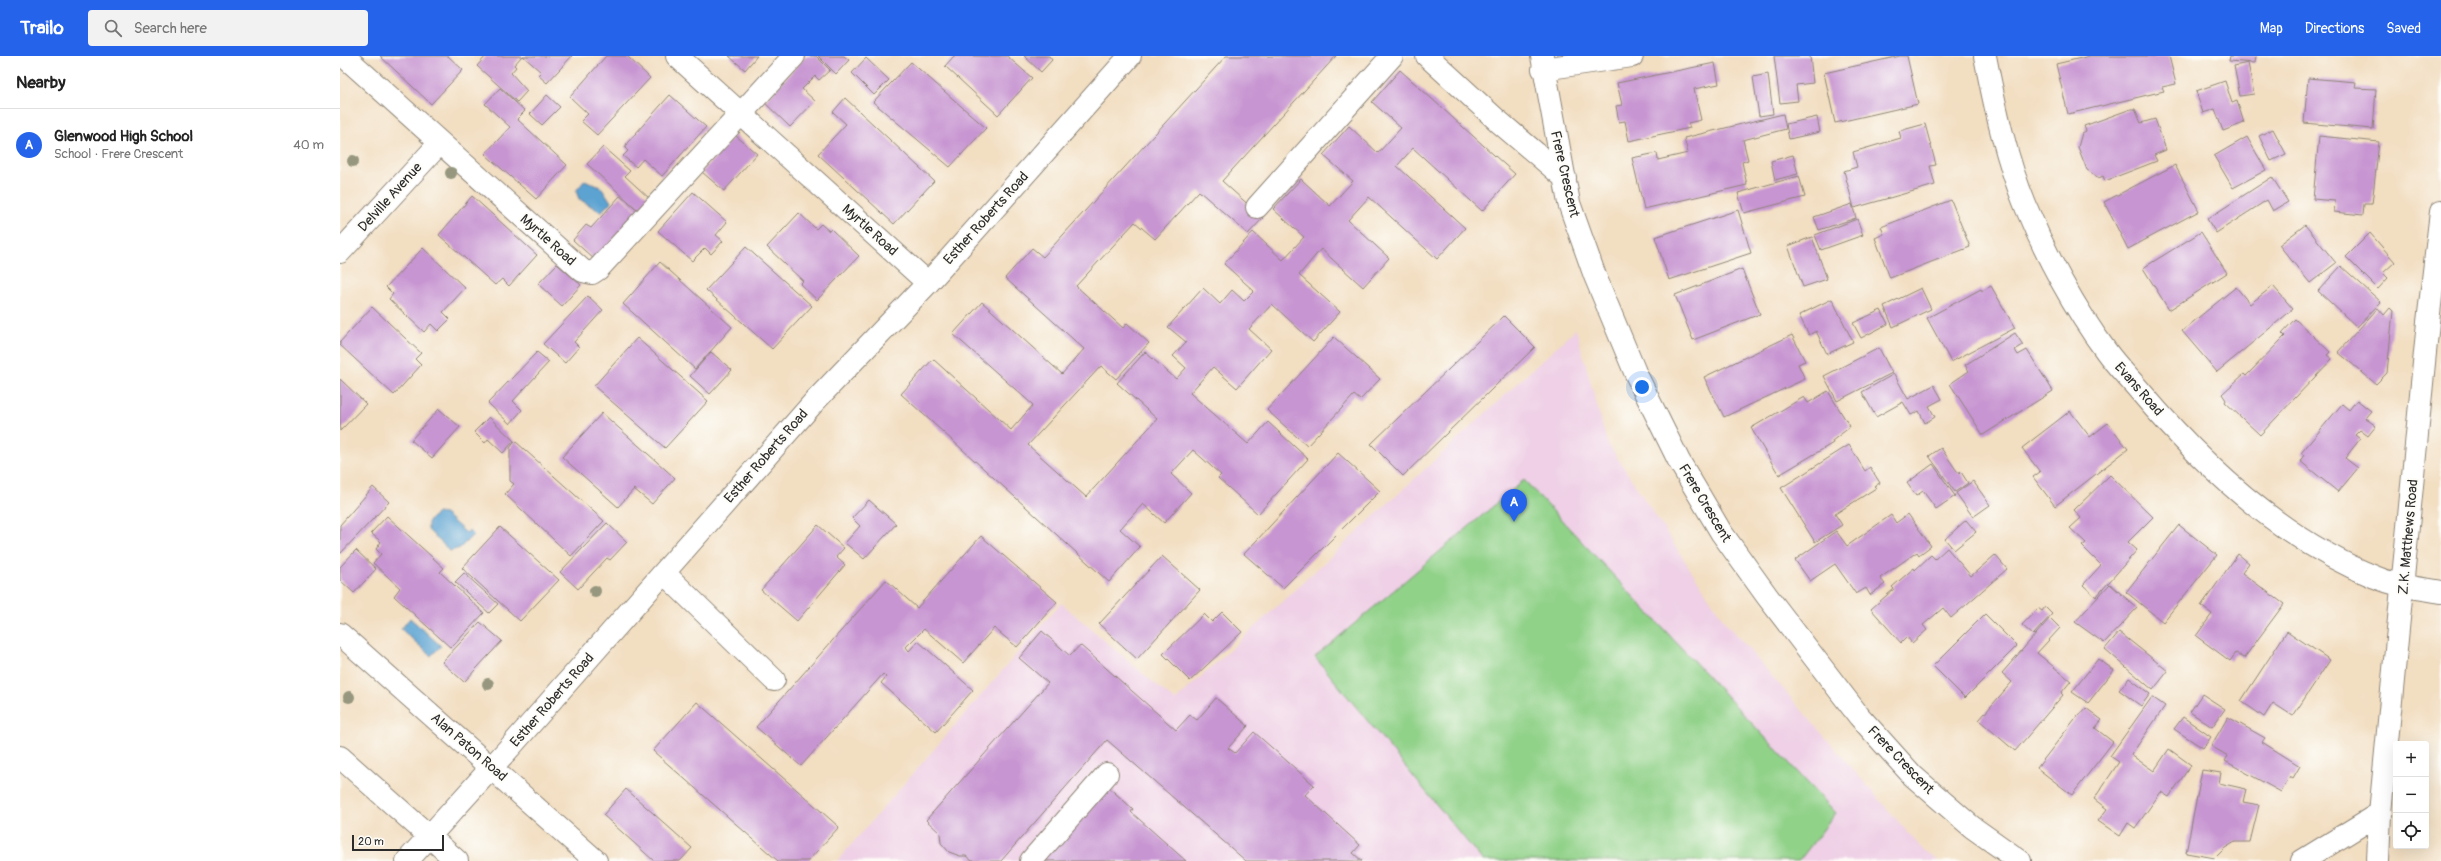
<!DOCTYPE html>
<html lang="en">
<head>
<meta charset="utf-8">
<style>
  body { margin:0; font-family:Pangolin,sans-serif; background:#f2f2f2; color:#222 }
  .controls { position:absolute; right:12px; bottom:12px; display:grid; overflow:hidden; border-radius:4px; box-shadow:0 4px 16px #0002 }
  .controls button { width:36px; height:36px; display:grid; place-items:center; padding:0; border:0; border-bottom:1px solid #e0e0e0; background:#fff; color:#222; font:20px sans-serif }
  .scale { position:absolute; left:12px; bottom:10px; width:92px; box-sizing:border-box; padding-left:4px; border:2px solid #2b2b2b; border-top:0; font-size:11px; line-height:14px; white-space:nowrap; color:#2b2b2b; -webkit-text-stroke:3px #fdfcf7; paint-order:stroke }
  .you { position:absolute; left:1302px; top:331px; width:14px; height:14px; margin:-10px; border:3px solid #fff; border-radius:50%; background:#1a73e8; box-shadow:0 0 0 6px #1a73e833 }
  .badge { display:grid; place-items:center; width:26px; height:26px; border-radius:50%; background:#2563eb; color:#fff; font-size:13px; font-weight:700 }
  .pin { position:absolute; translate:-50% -33px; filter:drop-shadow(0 1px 2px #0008) }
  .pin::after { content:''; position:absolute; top:21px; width:14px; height:12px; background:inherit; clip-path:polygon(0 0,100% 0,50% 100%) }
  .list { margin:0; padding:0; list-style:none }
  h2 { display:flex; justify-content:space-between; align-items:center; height:52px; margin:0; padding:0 16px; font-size:17px }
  h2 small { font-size:13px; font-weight:400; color:#767676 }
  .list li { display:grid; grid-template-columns:26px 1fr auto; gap:12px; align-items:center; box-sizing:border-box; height:72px; padding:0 16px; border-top:1px solid #e0e0e0 }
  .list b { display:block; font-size:15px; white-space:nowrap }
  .list p { margin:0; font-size:13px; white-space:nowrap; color:#767676 }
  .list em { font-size:13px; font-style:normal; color:#767676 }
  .icon { flex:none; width:22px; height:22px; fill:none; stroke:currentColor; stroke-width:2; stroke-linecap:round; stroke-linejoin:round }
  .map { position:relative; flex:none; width:2101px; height:805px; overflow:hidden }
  header { display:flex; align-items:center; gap:24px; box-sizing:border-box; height:56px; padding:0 20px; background:#2563eb; color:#fff }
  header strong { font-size:19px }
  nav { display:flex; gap:22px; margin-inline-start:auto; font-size:14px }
  .search { width:280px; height:36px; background:#f2f2f2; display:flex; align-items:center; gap:10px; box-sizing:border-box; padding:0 14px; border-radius:4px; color:#767676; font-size:15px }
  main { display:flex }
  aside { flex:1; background:#fff }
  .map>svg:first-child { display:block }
  .built { fill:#efd0e6 }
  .green { fill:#91d289; stroke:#5e7e5a }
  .water { fill:#5ca3d2; stroke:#44677e }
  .building { fill:#c795d2 }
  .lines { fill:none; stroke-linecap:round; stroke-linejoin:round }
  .minor-casing { stroke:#8e8476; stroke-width:24 }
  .minor { stroke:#fff; stroke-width:22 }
  .tree { fill:#96977e }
  .labels { text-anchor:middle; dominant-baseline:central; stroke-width:4; stroke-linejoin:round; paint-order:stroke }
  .street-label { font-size:14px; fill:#2b2b2b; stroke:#fdfcf7 }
</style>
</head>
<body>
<header>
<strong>Trailo</strong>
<div class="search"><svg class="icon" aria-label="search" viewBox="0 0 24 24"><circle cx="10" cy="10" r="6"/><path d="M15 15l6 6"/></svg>Search here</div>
<nav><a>Map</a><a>Directions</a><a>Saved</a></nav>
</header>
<main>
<aside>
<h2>Nearby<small></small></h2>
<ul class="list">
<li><span class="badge">A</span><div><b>Glenwood High School</b><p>School · Frere Crescent</p></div><em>40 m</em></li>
</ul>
</aside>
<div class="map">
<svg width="2101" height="805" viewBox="0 0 2101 805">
  <rect width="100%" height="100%" fill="#fdfcf7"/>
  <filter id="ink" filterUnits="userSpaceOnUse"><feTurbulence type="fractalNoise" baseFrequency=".025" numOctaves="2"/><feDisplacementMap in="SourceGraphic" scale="8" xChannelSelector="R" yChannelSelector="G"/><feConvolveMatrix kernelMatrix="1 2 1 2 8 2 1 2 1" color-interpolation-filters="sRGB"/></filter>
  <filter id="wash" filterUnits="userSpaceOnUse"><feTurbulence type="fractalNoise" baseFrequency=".012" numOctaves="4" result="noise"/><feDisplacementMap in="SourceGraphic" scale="16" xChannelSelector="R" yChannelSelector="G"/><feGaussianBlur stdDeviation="0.9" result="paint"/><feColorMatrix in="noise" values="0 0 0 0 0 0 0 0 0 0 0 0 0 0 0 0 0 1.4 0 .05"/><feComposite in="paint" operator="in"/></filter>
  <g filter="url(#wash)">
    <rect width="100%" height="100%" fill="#f2dec1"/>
    <!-- built -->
    <path class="built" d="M1236 273 1267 386 1385 566 1584 795 1599 805H497L721 547 835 645Z"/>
    <!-- green -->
    <path class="green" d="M1184 424 1496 757 1459 805H1143L975 601Z"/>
    <!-- water -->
    <path class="water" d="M245 124 262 132 271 146 261 156 239 143 236 135Z
      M97 457 105 458 126 477 129 474 133 479 120 492 110 495 88 474V466Z
      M70 562 101 590 91 600 61 573Z"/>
    <g id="blocks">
      <!-- building -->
      <path class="building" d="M40 0H108L123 14 91 48Z
        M146 0H182L174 9 176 11 171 17 187 35 177 46 137 10Z
        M183 0H232L207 27 198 19 201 16Z
        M266 0H287L310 22 257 79 241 65 248 58 230 41Z
        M389 0H417L405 14Z
        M466 0H476L490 14 479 24 475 20 462 33 475 45 450 71 424 46Z
        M478 0H504L509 4 496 18Z
        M614 0H667L692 22 658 59 605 10Z
        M684 0H709L712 4 701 16Z
        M886 0H996L882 125 923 162 908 178 859 135 815 183 795 166 736 230 783 272 787 267 809 287 776 323 761 310 688 389 746 441 817 363 777 327 805 296 836 323 846 312 833 300 846 286 828 271 863 232 880 248 892 234 904 245 914 235 884 208 913 176 943 204 964 181 933 153 961 123 990 150 1013 125 983 99 1009 70 1038 97 1061 72 1032 46 1060 14 1175 118 1142 155 1073 92 1057 110 1125 172 1097 203 1029 141 1008 164 1049 202 1023 231 981 193 959 219 1000 256 973 286 932 248 909 273 931 293 897 332 873 311 850 337 908 388 928 366 968 403 918 458 878 422 881 419 853 394 831 418 851 437 824 467 803 448 780 473 800 491 769 526 561 338 593 303 671 374 693 349 613 278 642 246 722 318 744 293 665 222 692 192 703 201Z
        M1434 0H1470L1473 27 1456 29 1458 45 1440 47Z
        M1560 0H1567L1578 48 1495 67 1484 17Z
        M1750 0H1829L1836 28 1822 31 1824 35 1728 58 1716 8Z
        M1890 0H1916L1915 7 1889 5Z
        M526 2 549 24 534 39 512 17Z
        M571 6 646 72 610 111 533 46Z
        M1375 7 1379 28 1354 33 1361 64 1348 67 1350 72 1289 85 1285 65 1279 66 1276 50 1282 49 1277 27Z
        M1908 7 1914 38 1900 40 1894 10Z
        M1428 18 1433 58 1419 60 1413 21Z
        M1968 22 2016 26 2015 32 2036 33 2033 73 1964 67Z
        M1885 25 1892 47 1897 45 1904 67 1883 75 1875 53 1863 57 1856 35Z
        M160 32 185 55 177 63 227 109 196 143 145 98 170 71 145 48Z
        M207 39 220 51 202 69 190 58Z
        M330 39 366 71 322 120 303 103 296 111 283 100 288 95 285 92 287 87Z
        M505 42 594 125 554 168 478 98 506 68 493 56Z
        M1791 53H1795L1801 67 1815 63 1826 94 1814 99 1817 105 1765 125 1763 120 1759 122 1747 114 1738 91 1742 77 1746 75 1744 70Z
        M1443 58 1446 73 1403 84 1408 104 1402 106 1407 129 1304 153 1292 102 1317 97 1318 104 1348 97 1344 82Z
        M1477 61 1480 76 1449 83 1446 68Z
        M1585 68 1596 109 1590 110 1595 129 1514 152 1504 115 1517 111 1513 96 1561 82 1559 75Z
        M1933 73 1946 98 1931 105 1919 80Z
        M395 79 417 98 384 135 362 116Z
        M1979 80 2039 86 2032 148H2024L2023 159 1994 156 1995 145 1973 143Z
        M1907 81 1926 114 1893 132 1874 100Z
        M263 91 290 115 285 120 310 143 299 155 247 108Z
        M1453 99 1458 118 1435 124 1431 105Z
        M1835 109 1859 155 1788 193 1764 146Z
        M1459 120 1465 141 1404 157 1398 137Z
        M1932 121 1948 146 1933 155 1927 144 1876 177 1867 163Z
        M353 136 387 166 376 179 383 185 371 198 365 192 352 205 318 175Z
        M132 140 197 199 169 230 162 223 155 229 99 179Z
        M280 140 299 156 255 204 233 184 246 169 251 172Z
        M1611 144 1630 191 1550 222 1535 182 1544 178 1541 171Z
        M1512 148 1516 162 1479 174 1474 161Z
        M1398 154 1411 197 1329 224 1315 181Z
        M459 157 476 173 481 168 489 175 491 173 519 200 477 244 460 228 463 225 427 191Z
        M1517 163 1523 179 1481 194 1475 179Z
        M1965 169 1996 207 1970 227 1939 189Z
        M1861 176 1887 217 1829 254 1803 212Z
        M2030 177 2055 206 2043 217 2048 222 2038 233 2006 201Z
        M1472 181 1487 223 1463 231 1448 190Z
        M406 191 472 250 432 293 366 234Z
        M83 192 125 232 103 256 110 263 98 275 91 268 84 276 49 243 53 238 46 231Z
        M320 206 392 271 355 313 283 248Z
        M217 208 241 229 222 250 198 228Z
        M2001 210 2041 246 2017 271 1978 235Z
        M1402 213 1420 258 1353 284 1335 239Z
        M1651 230 1675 272 1611 306 1587 262 1641 233 1642 235Z
        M1933 230 1953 253 1877 316 1842 275 1896 231 1910 248Z
        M1581 232 1591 253 1553 271 1544 250Z
        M248 240 263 254 234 286 239 291 225 307 203 288Z
        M1492 243 1513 286 1487 298 1476 275 1469 279 1459 259Z
        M32 251 81 297 75 303 81 309 54 339 0 289V286Z
        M2038 252 2044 259 2050 252 2053 255 2047 317 2036 328 1998 296Z
        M1541 254 1548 268 1521 282 1513 267Z
        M1164 260 1195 291 1063 420 1031 388Z
        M1955 263 1990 296 1987 299 1992 303 1920 379 1885 346 1886 344 1882 338 1904 318 1906 320 1945 280 1942 277Z
        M1675 277 1683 289 1675 294 1678 299 1687 294 1713 335 1643 379 1610 328 1629 315 1625 309Z
        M1452 279 1465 305 1458 308 1465 323 1384 361 1364 321Z
        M994 281 1040 323 1020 344 1014 339 967 390 927 354Z
        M297 282 368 345 325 392 254 330Z
        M1539 292 1552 317 1497 345 1484 320Z
        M197 296 209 306 173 345 182 354 170 368 148 347Z
        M371 296 392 314 370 338 350 320Z
        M1554 318 1568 343 1594 329 1602 343 1589 350 1595 361 1585 367 1579 355 1571 359 1563 346 1536 361 1522 336Z
        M0 323 26 348 0 375Z
        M1488 335 1510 371 1492 385 1493 387 1439 419 1411 372 1464 341 1468 347Z
        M2017 344 2031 355 2025 362 2036 370 2028 380 2020 374 2015 379 2020 383 2005 402 2018 412 1998 436 1960 405 1964 399 1961 397 2002 348 2009 354Z
        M99 353 120 371 92 402 71 384Z
        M1730 355 1750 381 1768 367 1788 393 1715 450 1693 421 1700 416 1682 392Z
        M262 357 335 422 312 448 294 433 278 451 222 401Z
        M149 361 174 385 163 397 148 383 145 387 134 376Z
        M175 385 264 465 231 500 165 438 174 428 170 425V392Z
        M1509 389 1525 415 1530 411 1540 427 1534 430 1536 432 1495 458 1502 469 1475 486 1441 432Z
        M1601 392 1619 418 1621 416 1628 427 1615 436 1589 400Z
        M998 397 1040 435 943 532 904 498Z
        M1593 408 1615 440 1596 453 1583 435 1576 440 1567 427Z
        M1770 419 1813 461 1788 486 1797 494 1756 541 1743 529 1761 509 1742 490 1746 487 1730 472 1741 462 1734 454Z
        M1633 425 1650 449 1633 461 1616 437Z
        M33 431 49 446 0 498V469Z
        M529 444 556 468 524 503 505 487 520 470 512 462Z
        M1568 458 1591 490 1579 499 1577 496 1540 522 1545 528 1530 539 1526 532 1516 538 1495 508 1470 525 1455 504 1496 475 1507 490 1551 459 1556 467Z
        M47 460 104 512 100 516 144 557 111 592 54 540 60 532 33 507 41 498 36 493 41 486 31 477Z
        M1626 464 1636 476 1614 494 1605 483Z
        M267 467 287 486 270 504 267 502 238 533 220 516Z
        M478 469 504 492 496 501 505 509 457 565 421 534Z
        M1839 469 1877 499 1823 566 1786 536Z
        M160 471 219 524 180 565 122 512Z
        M641 480 717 546 677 591 654 572 623 607 584 573 566 591 569 595 578 585 633 634 596 676 541 627 546 621 543 618 461 710 416 671 546 524 577 552Z
        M1607 492 1631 520 1655 499 1667 513 1611 562 1603 552 1583 569 1587 574 1572 587 1567 581 1561 587 1531 553 1554 533 1552 531 1574 512 1575 514 1591 499 1595 503Z
        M16 494 36 513 14 537 0 524V511Z
        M1898 498 1909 507 1902 517 1944 548 1904 602 1896 597 1890 605 1856 580 1872 558 1861 550Z
        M822 500 860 534 797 603 759 568Z
        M124 517 158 548 149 557 115 526Z
        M1770 528 1797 552 1764 587 1735 566Z
        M1705 551 1712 558 1693 579 1682 569 1698 552 1702 555Z
        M882 556 902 576 850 625 823 598 864 558 872 566Z
        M1645 558 1677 590 1625 642 1593 610Z
        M1710 562 1720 572 1697 597 1731 625 1721 637 1723 639 1675 695 1639 664 1672 626 1662 617Z
        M140 566 162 585 124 626 102 606Z
        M702 575 730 600 740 589 836 674 850 659 857 664 876 642 908 670 888 692 895 697 914 676 974 729 965 739 1020 789 1013 797 1022 805H906L767 684 661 805H632L626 800H620L609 796 601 787 600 777 586 764 708 627 679 602Z
        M1947 575 1990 604 1953 660 1933 647 1924 661 1901 645Z
        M1779 576 1828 615 1813 634 1765 593Z
        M1758 603 1774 614 1748 647 1732 636Z
        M1789 622 1810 638 1801 650 1779 634Z
        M1862 638 1885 653 1872 671 1850 656Z
        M1812 641 1825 650 1791 699 1814 715 1829 693 1851 709 1829 741 1821 736 1795 772 1788 767 1780 780 1758 765 1767 753 1754 743 1779 706 1770 700Z
        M357 646 499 771 468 805H438L313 695Z
        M1746 652 1762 664 1755 672 1773 686 1732 739 1697 712 1738 659 1739 660Z
        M1843 661 1871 681 1863 692 1834 673Z
        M1888 661 1925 682 1922 686 1960 710 1953 722 1950 720 1941 736 1885 705 1888 700 1871 690Z
        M1862 714 1881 717 1879 727 1906 733 1903 746 1919 749 1910 786H1895L1885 792 1875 802 1846 797Z
        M766 729 793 753 791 756 846 805H698Z
        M286 733 352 792 340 805H314L263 759Z"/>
    </g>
  </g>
  <g filter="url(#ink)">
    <use href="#blocks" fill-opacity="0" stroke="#8e8476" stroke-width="1"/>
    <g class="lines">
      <defs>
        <path id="minor" d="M4 0 243 215 252 217 258 213 454 0
          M337 0 588 227
          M1087 0 1158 65 1225 122
          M1202 0 1229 147 1255 220 1295 316 1339 405 1381 476 1427 540 1519 660 1573 720 1632 771 1680 805
          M1645 0C1655 51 1666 103 1686 151 1706 200 1735 253 1766 295 1776 309 1789 322 1800 335 1863 410 1943 484 2035 521 2056 530 2079 532 2101 536
          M1203 13 1292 0
          M917 151 1052 0
          M0 196 100 87
          M324 517 434 624
          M0 578 256 805
          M0 701 117 805
          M67 805 172 689 475 345 588 227 790 0
          M691 805 767 718
          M1962 805 2040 757
          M2038 805 2040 757 2088 266 2101 156"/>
      </defs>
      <!-- minor casing -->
      <use href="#minor" class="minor-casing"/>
      <!-- minor -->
      <use href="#minor" class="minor"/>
    </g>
    <!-- trees -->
    <g class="tree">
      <circle cx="13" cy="105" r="6"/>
      <circle cx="111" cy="117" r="6"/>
      <circle cx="255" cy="535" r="6"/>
      <circle cx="148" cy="628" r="6"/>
      <circle cx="9" cy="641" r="6"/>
    </g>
  </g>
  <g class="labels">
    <!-- street labels -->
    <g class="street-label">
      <text transform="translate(1225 118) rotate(77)">Frere Crescent</text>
      <text transform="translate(50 141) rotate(-48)">Delville Avenue</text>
      <text transform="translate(646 162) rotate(-48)">Esther Roberts Road</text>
      <text transform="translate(530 174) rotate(42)">Myrtle Road</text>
      <text transform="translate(208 184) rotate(42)">Myrtle Road</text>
      <text transform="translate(1799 333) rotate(49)">Evans Road</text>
      <text transform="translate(426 400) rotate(-49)">Esther Roberts Road</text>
      <text transform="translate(1365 447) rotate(59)">Frere Crescent</text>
      <text transform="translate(2068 481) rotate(-85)">Z.K. Matthews Road</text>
      <text transform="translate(212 644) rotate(-49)">Esther Roberts Road</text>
      <text transform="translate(129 691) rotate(41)">Alan Paton Road</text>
      <text transform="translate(1561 704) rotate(46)">Frere Crescent</text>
    </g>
  </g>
</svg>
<div class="controls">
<button>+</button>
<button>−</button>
<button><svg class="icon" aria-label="locate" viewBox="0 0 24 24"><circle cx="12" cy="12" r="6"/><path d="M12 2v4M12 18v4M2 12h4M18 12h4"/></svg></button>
</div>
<div class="scale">20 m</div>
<div class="you"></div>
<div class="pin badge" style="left:1174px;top:466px">A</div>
</div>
</main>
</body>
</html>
